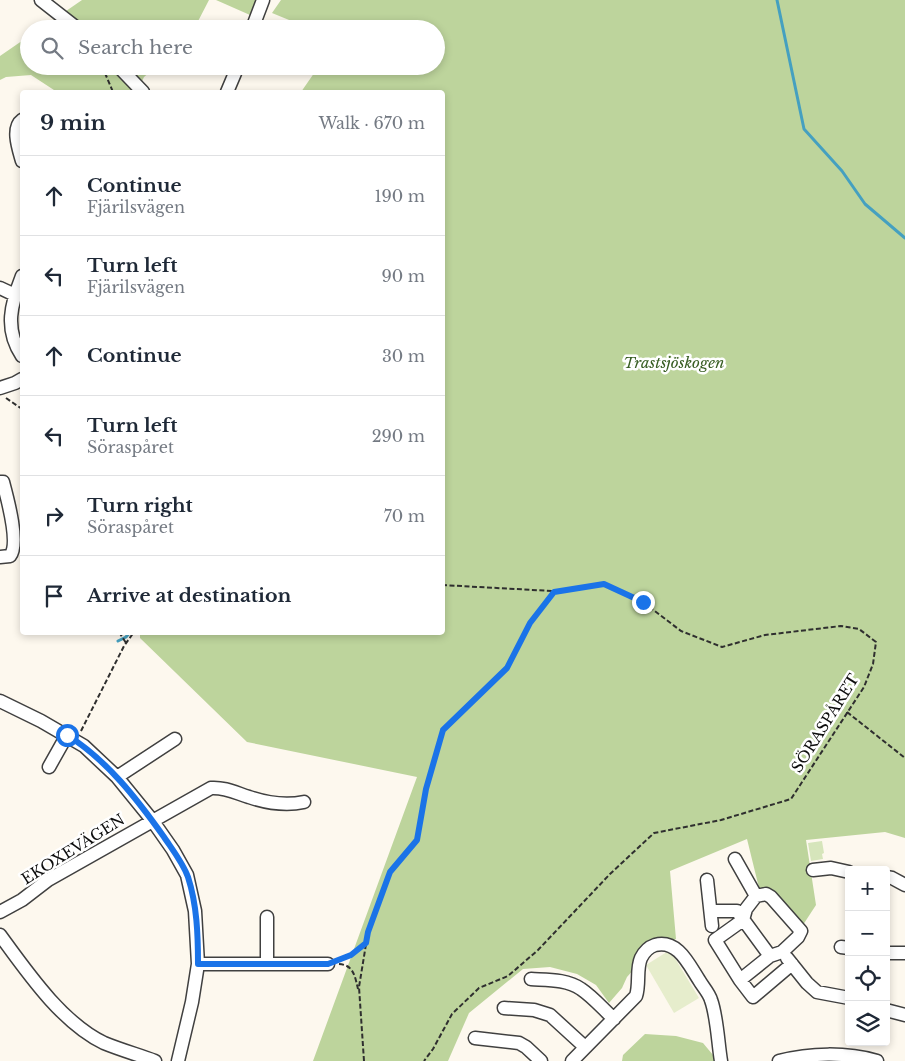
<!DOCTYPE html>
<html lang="en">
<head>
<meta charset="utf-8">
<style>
  body { margin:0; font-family:"Libre Baskerville",serif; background:#f6f6f7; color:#1f2937 }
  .controls { position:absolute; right:15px; bottom:15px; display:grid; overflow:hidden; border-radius:5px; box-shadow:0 2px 8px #0003 }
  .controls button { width:45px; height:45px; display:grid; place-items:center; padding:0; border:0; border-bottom:1px solid #e0e1e3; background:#fff; color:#1f2937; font:25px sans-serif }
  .stop { position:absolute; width:15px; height:15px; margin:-11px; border:4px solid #1a73e8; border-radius:50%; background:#fff }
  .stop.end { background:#1a73e8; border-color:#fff; box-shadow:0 1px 5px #0008 }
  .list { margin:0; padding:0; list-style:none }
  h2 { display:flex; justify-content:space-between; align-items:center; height:65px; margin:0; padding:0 20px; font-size:21px }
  h2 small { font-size:16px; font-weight:400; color:#747a83 }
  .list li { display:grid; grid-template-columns:32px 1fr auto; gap:15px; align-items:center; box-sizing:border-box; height:80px; padding:0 20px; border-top:1px solid #e0e1e3 }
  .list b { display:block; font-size:19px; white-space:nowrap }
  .list p { margin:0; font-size:16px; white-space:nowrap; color:#747a83 }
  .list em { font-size:16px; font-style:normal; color:#747a83 }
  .icon { flex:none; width:28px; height:28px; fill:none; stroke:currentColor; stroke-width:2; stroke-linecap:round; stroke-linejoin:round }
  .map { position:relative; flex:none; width:905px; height:1061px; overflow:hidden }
  .search { position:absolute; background:#fff; box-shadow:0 2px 8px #0003; left:20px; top:20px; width:425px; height:55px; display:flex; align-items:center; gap:12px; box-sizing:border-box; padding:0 18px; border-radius:28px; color:#747a83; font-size:19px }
  .panel { position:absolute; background:#fff; box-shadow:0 2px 8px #0003; left:20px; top:90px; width:425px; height:545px; border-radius:5px }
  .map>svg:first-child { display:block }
  .green { fill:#d6e5bb }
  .forest { fill:#bdd49c }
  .pitch { fill:#e6edcc }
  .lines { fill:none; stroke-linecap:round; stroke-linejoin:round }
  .stream { stroke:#45a0c0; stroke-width:3 }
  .minor-casing { stroke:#404040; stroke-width:15 }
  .path { stroke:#2f2f2f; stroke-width:2; stroke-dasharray:5 2.5; stroke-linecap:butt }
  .minor { stroke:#fff; stroke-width:12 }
  .route { stroke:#1a73e8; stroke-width:6 }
  .labels { text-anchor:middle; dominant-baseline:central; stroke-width:5; stroke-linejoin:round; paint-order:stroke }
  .park-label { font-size:15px; font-style:italic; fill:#385e23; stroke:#fff }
  .street-label { font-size:15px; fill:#0d0d0d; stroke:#fff }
</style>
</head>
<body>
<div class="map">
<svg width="905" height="1061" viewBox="0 0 905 1061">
  <rect width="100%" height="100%" fill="#fdf8ee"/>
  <!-- green -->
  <path class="green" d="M822 841 824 853 822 854 823 859 811 861 808 843Z"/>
  <!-- forest -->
  <path class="forest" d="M82 0H209L194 29H40Z
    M216 0H259L250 15Z
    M281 0H905V838L885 832 806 840 816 905 801 928 760 892 747 839 670 871 676 939 670 941 660 940 627 977 622 988 609 1003 596 985 577 974 550 967 523 969 469 1013 448 1061H313L417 777 247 742 140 638V632H442V92H301L319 66H436V29H311L272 13Z
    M29 36V66H157L144 77 137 92H57L31 75 6 77 0 80V56Z
    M645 1034 676 1036 703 1043 718 1061H622L623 1055Z"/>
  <!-- pitch -->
  <path class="pitch" d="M670 950 699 998 674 1013 646 965Z"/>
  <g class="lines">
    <!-- stream -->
    <path class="stream" d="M777 0 804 129 842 171 865 204 905 238
      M118 641 126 637 130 632"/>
    <defs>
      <path id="minor" d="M41 0 78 29
        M252 29 263 0
        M118 66 143 92
        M227 92 238 66
        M22 120C11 128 19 150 22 161
        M22 276C11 304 4 329 22 356
        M0 288 15 295
        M0 388 15 383 22 379
        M0 482H3C7 497 20 544 10 556L0 557
        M0 701 41 721 84 746 117 777 152 820 173 850 187 875 195 911 198 964 192 1002 178 1061
        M49 767 67 735
        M117 777 175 739
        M735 859 756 896 766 894 771 897 801 931 798 937 782 952 770 956 740 980
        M813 870 831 868 849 872
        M886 877 892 878 905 885
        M707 880 712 926
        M756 896 746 909 743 920 715 940 740 980 753 997 792 964
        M711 911H737L770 956
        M0 912 22 900 48 880 211 788C225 787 236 793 249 797 267 803 285 806 304 802
        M0 935C27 972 62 1023 104 1043 121 1050 139 1055 155 1061
        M841 947 849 948
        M886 953H905
        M787 958 807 983 817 992 849 998
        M267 963V917
        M198 964H328
        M531 979C547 980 567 979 581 989 593 997 603 1009 614 1019
        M504 1008 534 1010 550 1015 585 1047
        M886 1010 905 1015
        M475 1038 519 1043 526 1047 541 1061
        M572 1061 636 996C640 984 636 969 641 958 644 952 649 947 655 945 678 939 689 965 699 980 703 987 709 993 711 1000 717 1016 718 1043 721 1061
        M779 1061C810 1053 846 1052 877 1061"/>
    </defs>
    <!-- minor casing -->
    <use href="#minor" class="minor-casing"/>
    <!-- path -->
    <path class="path" d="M102 66 113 92
      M6 398 22 409
      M442 585 552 591
      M119 632 126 643
      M847 712 905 758
      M81 731 124 646 134 632
      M338 960 351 955 366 943
      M339 964C354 965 355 977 358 989
      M364 1061 359 987 368 932 390 872 417 840 426 789 443 730 507 668 530 623 553 591 604 584 643 602 681 631 722 647 765 635 841 626 859 629 876 642 873 664 864 687 791 799 721 820 654 833 610 874 538 950 508 976 479 988 452 1014 433 1049 424 1061"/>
    <!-- minor -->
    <use href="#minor" class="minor"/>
  </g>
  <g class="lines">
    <!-- route -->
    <path class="route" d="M67 735C107 760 137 799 164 837 172 849 183 863 188 877 197 905 198 935 198 964H328L351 955 366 943 368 932 390 872 417 840 426 789 443 730 507 668 530 623 554 592 604 584 643 602"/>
  </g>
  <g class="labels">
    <!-- park labels -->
    <g class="park-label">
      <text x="674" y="362">Trastsjöskogen</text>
    </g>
    <!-- street labels -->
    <g class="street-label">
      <text transform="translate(825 723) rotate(-58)">SÖRASPÅRET</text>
      <text transform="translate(73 849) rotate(-32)">EKOXEVÄGEN</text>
    </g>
  </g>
</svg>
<div class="controls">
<button>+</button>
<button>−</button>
<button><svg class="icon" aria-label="locate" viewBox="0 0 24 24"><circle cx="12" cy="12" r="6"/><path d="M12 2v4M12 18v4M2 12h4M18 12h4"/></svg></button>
<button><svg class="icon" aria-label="layers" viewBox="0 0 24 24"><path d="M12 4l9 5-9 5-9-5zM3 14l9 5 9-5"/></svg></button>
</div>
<div class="stop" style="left:67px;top:735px"></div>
<div class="stop end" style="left:643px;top:602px"></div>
<div class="search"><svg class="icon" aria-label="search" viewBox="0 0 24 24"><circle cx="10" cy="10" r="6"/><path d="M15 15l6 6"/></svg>Search here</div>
<section class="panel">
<h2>9 min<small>Walk · 670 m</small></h2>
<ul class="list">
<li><svg class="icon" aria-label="ahead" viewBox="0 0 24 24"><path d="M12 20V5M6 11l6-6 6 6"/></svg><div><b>Continue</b><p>Fjärilsvägen</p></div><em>190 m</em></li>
<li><svg class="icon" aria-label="left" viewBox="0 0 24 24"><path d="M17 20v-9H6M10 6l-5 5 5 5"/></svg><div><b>Turn left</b><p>Fjärilsvägen</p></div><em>90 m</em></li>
<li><svg class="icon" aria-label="ahead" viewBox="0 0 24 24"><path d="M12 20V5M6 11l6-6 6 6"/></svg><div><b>Continue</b></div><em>30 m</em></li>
<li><svg class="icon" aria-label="left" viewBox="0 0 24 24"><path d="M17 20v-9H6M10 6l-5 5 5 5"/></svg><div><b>Turn left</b><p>Söraspåret</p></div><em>290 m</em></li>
<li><svg class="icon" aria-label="right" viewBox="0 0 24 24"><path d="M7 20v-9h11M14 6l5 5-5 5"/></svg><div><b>Turn right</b><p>Söraspåret</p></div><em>70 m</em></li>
<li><svg class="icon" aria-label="arrive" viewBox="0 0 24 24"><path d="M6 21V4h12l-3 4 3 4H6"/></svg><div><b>Arrive at destination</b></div></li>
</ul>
</section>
</div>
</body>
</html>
